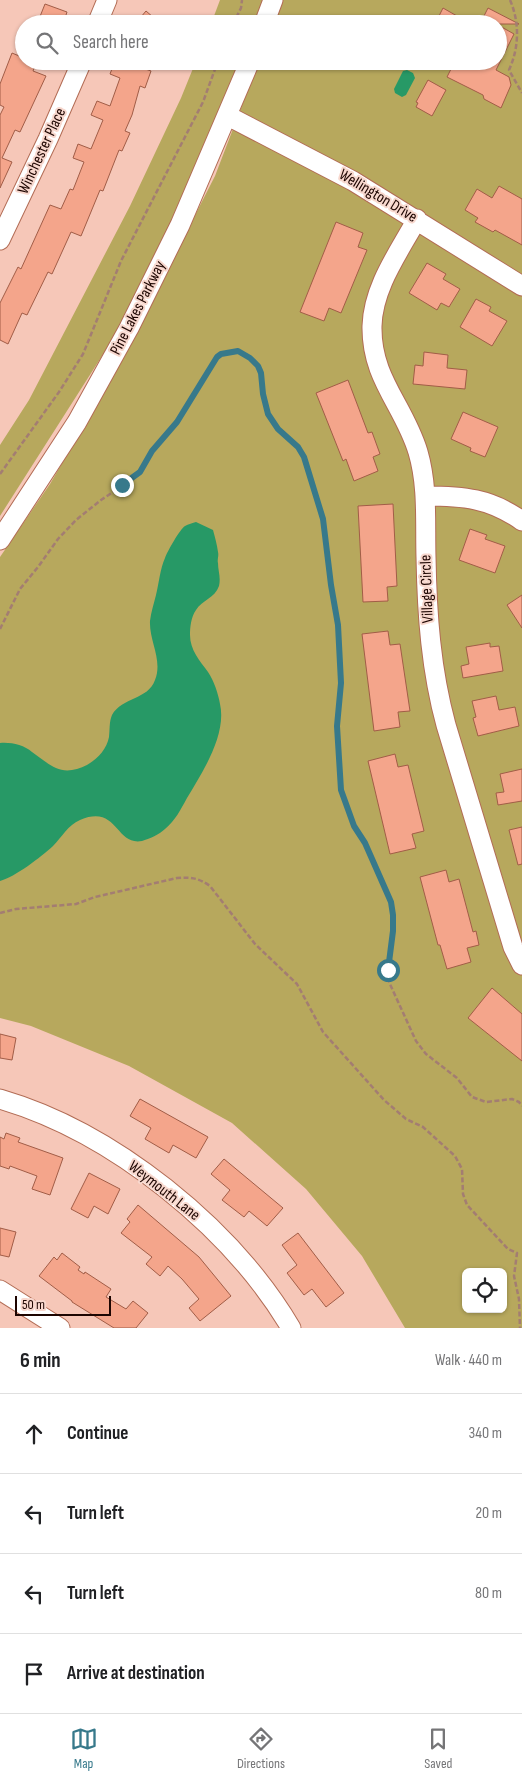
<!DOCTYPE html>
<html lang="en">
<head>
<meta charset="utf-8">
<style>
  body { margin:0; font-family:"Sofia Sans Condensed",sans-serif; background:#f2f2f2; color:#202124 }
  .controls { position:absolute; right:15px; bottom:15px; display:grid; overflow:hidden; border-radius:8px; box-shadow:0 1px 4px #0004 }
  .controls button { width:45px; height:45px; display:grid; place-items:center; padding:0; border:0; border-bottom:1px solid #e0e0e0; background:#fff; color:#202124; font:25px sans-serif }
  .scale { position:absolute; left:15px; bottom:12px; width:96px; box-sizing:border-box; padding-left:5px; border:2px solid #1d0501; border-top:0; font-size:14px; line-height:18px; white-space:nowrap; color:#1d0501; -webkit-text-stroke:4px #f8d8ce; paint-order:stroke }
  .stop { position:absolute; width:15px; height:15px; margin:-11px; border:4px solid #37798b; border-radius:50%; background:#fff }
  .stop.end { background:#37798b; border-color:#fff; box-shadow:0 1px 5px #0008 }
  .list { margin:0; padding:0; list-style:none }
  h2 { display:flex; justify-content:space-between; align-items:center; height:65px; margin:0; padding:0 20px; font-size:21px }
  h2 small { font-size:16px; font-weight:400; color:#757577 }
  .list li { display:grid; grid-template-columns:32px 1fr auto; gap:15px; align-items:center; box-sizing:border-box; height:80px; padding:0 20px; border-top:1px solid #e0e0e0 }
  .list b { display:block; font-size:19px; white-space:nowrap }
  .list em { font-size:16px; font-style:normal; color:#757577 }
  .icon { flex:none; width:28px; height:28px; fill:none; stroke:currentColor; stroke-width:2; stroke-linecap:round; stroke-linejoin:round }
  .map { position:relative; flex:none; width:522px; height:1328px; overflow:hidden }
  .search { position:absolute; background:#fff; box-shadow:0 1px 4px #0004; left:15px; right:15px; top:15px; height:55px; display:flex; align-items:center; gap:12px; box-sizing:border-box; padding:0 18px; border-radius:28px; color:#757577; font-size:19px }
  .sheet { height:385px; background:#fff }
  nav { display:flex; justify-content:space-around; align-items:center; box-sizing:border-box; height:70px; border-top:1px solid #e0e0e0; background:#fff; font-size:14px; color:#757577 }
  nav a { display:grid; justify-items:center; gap:2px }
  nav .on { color:#37798b }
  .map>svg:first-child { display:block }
  .green { fill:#b7a85d; fill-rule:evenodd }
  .water { fill:#279966 }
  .building { fill:#f4a58b; stroke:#a15d47 }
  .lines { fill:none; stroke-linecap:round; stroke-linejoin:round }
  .minor-casing { stroke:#b26c55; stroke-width:21 }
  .path { stroke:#a37d72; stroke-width:2.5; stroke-dasharray:5 2.5; stroke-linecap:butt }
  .minor { stroke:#fff; stroke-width:19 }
  .route { stroke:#37798b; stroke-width:6 }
  .labels { text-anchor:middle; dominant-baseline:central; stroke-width:4; stroke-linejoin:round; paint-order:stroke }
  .street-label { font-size:16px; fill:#1d0501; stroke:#f8d8ce }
</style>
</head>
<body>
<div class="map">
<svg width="522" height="1328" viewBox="0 0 522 1328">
  <rect width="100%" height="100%" fill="#f6c7b8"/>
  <!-- green -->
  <path class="green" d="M220 0H263L255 24H211Z
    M282 0H522V1328H405L362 1256 306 1189 232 1123 129 1066 31 1026 0 1018V557L50 484 116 370 215 176 259 61H498V24H274ZM466 1272H503V1309H466Z
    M196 61H241L173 222 116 334 0 516V445L29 400 130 206 181 98Z"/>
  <!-- water -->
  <path class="water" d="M407 70 413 73 415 78 406 95 402 97 395 93 394 89 403 71Z
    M196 522 213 530C215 537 217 545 218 552 219 556 217 560 218 563 218 571 221 577 219 586 215 598 202 600 196 610 191 617 190 627 190 635 190 650 200 661 208 672 214 681 218 693 220 704 227 735 202 773 187 798 181 809 175 821 165 829 160 834 149 839 142 841 115 846 118 804 80 820 68 825 62 837 53 846 41 857 15 877 0 881V743C11 742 24 745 32 752 44 760 56 773 72 770 88 768 106 754 109 737 110 729 109 722 112 715 122 697 148 700 155 680 163 660 149 641 150 621 151 612 154 603 156 595 159 583 160 569 165 558 167 552 180 529 185 526 188 524 193 523 196 522Z"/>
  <!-- building -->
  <path class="building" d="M45 4 67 12 63 24H37Z
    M443 8 471 24H435Z
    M488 8 519 24H480Z
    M146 11 161 24H135Z
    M498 25 514 34 496 70 509 77 511 85 501 108 484 99 483 95 447 77 455 61H498Z
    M12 53 24 58V61H37L33 71 46 76 20 132 15 130 2 158 12 162 0 188V115L4 107 0 105V84Z
    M115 61H123L151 71 145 88 140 86 132 115 125 131 130 133 122 151 119 150 103 191 100 190 81 236 71 232 52 274 48 272 27 315 22 313 8 344 0 340V303L18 267 21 269 50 205 61 209 70 189 73 190 84 162 73 158 78 144 91 149 103 120 91 115 97 101 110 106 120 78 110 74Z
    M428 80 446 90 432 116 416 107 418 103 416 102Z
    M499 186 522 199V245L495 230 493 232 475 222 478 218 465 210 477 189 492 198Z
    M336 222 363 233 358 247 367 250 341 313 329 308 324 321 300 312Z
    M427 263 446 274 443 279 460 289 449 307 441 303 437 310 409 293Z
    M476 299 491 307 489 311 507 321 492 346 460 327Z
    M424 352 448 355 447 368 467 370 465 389 413 384 415 365 423 366Z
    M348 380 368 433 372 432 380 454 373 457 378 471 354 481 346 459 343 461 316 393Z
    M463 412 498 427 485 457 470 451 471 448 451 439Z
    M393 504 397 586 387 587 388 601 363 602 358 506Z
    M470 529 487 535 485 539 505 546 495 573 459 560Z
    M522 595V628L507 605Z
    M388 631 390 645 400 644 410 711 398 712 400 727 374 731 362 634Z
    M490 643V647L499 646 503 671 463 678 461 666 469 664 466 647Z
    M496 696 499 710 515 707 519 726 478 736 473 718 476 717 472 701Z
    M395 754 398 767 408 765 424 831 412 834 416 848 390 854 368 761Z
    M522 769V801L498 805 496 793 504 792 500 774Z
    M522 827V864L518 865 509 830Z
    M446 870 449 882 459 879 473 932 476 931 479 945 467 948 471 962 447 969 440 945H438L420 877Z
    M492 988 522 1014V1061L468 1018Z
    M0 1034 16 1038 12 1060 0 1058Z
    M140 1099 208 1137 196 1158 173 1145 169 1153 145 1139 151 1128 130 1116Z
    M6 1133 20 1138 18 1142 63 1158 50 1195 32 1189 37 1176 10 1166 9 1169 0 1166V1137L4 1139Z
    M224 1159 283 1208 267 1226 249 1211 244 1217 222 1200 230 1190 211 1174Z
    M89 1173 120 1189 108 1214 94 1206 88 1218 71 1209Z
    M138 1205 199 1257 231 1296 200 1321 189 1308 199 1299 182 1279 168 1266 160 1276 146 1264 152 1257 121 1233 130 1222 127 1219Z
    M0 1228 16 1232 9 1257 0 1255Z
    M298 1233 344 1293 326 1307 312 1289 304 1295 287 1273 297 1265 282 1245Z
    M62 1253 80 1267 78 1270 84 1274 85 1272 111 1289 106 1297 126 1309 133 1301 148 1313 136 1328H114L72 1302V1301L39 1276 54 1257 57 1260Z"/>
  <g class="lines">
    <defs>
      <path id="minor" d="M97 24 107 0
        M264 24 273 0
        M228 116 353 181 522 286
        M417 219C399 252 373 287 372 326 371 379 404 405 418 452 428 486 425 522 426 557 427 615 431 670 446 725L513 947 522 965
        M0 240 48 139 82 61
        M425 496C463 496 490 498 522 521
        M0 540 77 422 129 328 180 225 250 61
        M0 1099C113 1132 231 1227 291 1328
        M0 1290 60 1328"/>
    </defs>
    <!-- minor casing -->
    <use href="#minor" class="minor-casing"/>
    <!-- path -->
    <path class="path" d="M510 0C520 23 519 48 509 70L522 93
      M233 24 241 8 242 0
      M0 474 59 392 83 354 121 261 203 102 218 61
      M0 629 20 589 38 567 58 539 76 520 101 500 130 481 140 472 152 451 177 422 217 357 221 354 238 351 250 358 258 366 261 373V385L268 414 278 429 298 447 304 457 323 519 331 585 338 625 341 683 337 725 341 790 354 826 365 843 391 902 393 915V931L389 956V982L416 1041 426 1054 457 1078 472 1097 486 1102 512 1099 519 1102 522 1106
      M0 913 16 909 76 904 95 897 177 878C191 877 199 878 210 886L255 944 297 984 323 1032 384 1100 406 1119 423 1127 455 1156 462 1169 463 1194 467 1205 508 1249 517 1253 514 1276 519 1299 520 1328"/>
    <!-- minor -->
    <use href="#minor" class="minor"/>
  </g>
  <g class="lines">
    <!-- route -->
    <path class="route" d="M122 485 140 472 152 451 177 422 217 357 221 354 238 351 250 358 258 366 261 373 263 394 268 414 278 429 298 447 304 457 323 519 331 585 338 625 341 683 337 726 341 790 354 826 365 843 391 902 393 915V931L388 970"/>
  </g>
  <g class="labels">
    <!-- street labels -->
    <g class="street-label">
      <text transform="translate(42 151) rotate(-65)">Winchester Place</text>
      <text transform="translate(378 196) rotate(31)">Wellington Drive</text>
      <text transform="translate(138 308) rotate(-63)">Pine Lakes Parkway</text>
      <text transform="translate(427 589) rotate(-92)">Village Circle</text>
      <text transform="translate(164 1191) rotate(38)">Weymouth Lane</text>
    </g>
  </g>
</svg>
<div class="controls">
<button><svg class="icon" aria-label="locate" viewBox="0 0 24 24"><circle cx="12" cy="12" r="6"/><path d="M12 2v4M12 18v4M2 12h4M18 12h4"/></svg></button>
</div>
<div class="scale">50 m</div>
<div class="stop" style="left:388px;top:970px"></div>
<div class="stop end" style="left:122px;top:485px"></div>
<div class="search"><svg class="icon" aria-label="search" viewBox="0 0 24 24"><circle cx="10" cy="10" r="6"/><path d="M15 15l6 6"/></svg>Search here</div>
</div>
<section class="sheet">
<h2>6 min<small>Walk · 440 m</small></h2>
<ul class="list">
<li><svg class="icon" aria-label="ahead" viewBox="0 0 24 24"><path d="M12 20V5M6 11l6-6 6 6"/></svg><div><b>Continue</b></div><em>340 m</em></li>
<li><svg class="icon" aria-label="left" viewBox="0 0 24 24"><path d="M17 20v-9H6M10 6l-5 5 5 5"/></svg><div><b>Turn left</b></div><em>20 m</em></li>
<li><svg class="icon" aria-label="left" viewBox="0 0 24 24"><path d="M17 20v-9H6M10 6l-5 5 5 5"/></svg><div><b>Turn left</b></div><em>80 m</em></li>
<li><svg class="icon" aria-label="arrive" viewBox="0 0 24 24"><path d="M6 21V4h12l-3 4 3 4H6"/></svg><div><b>Arrive at destination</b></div></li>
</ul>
</section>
<nav>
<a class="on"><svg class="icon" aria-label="map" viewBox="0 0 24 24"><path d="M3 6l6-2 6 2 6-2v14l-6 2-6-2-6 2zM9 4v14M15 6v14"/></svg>Map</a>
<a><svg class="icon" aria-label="directions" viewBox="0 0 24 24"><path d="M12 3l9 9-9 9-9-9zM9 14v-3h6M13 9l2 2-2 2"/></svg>Directions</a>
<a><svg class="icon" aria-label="saved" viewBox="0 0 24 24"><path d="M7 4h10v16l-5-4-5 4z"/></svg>Saved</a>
</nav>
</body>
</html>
